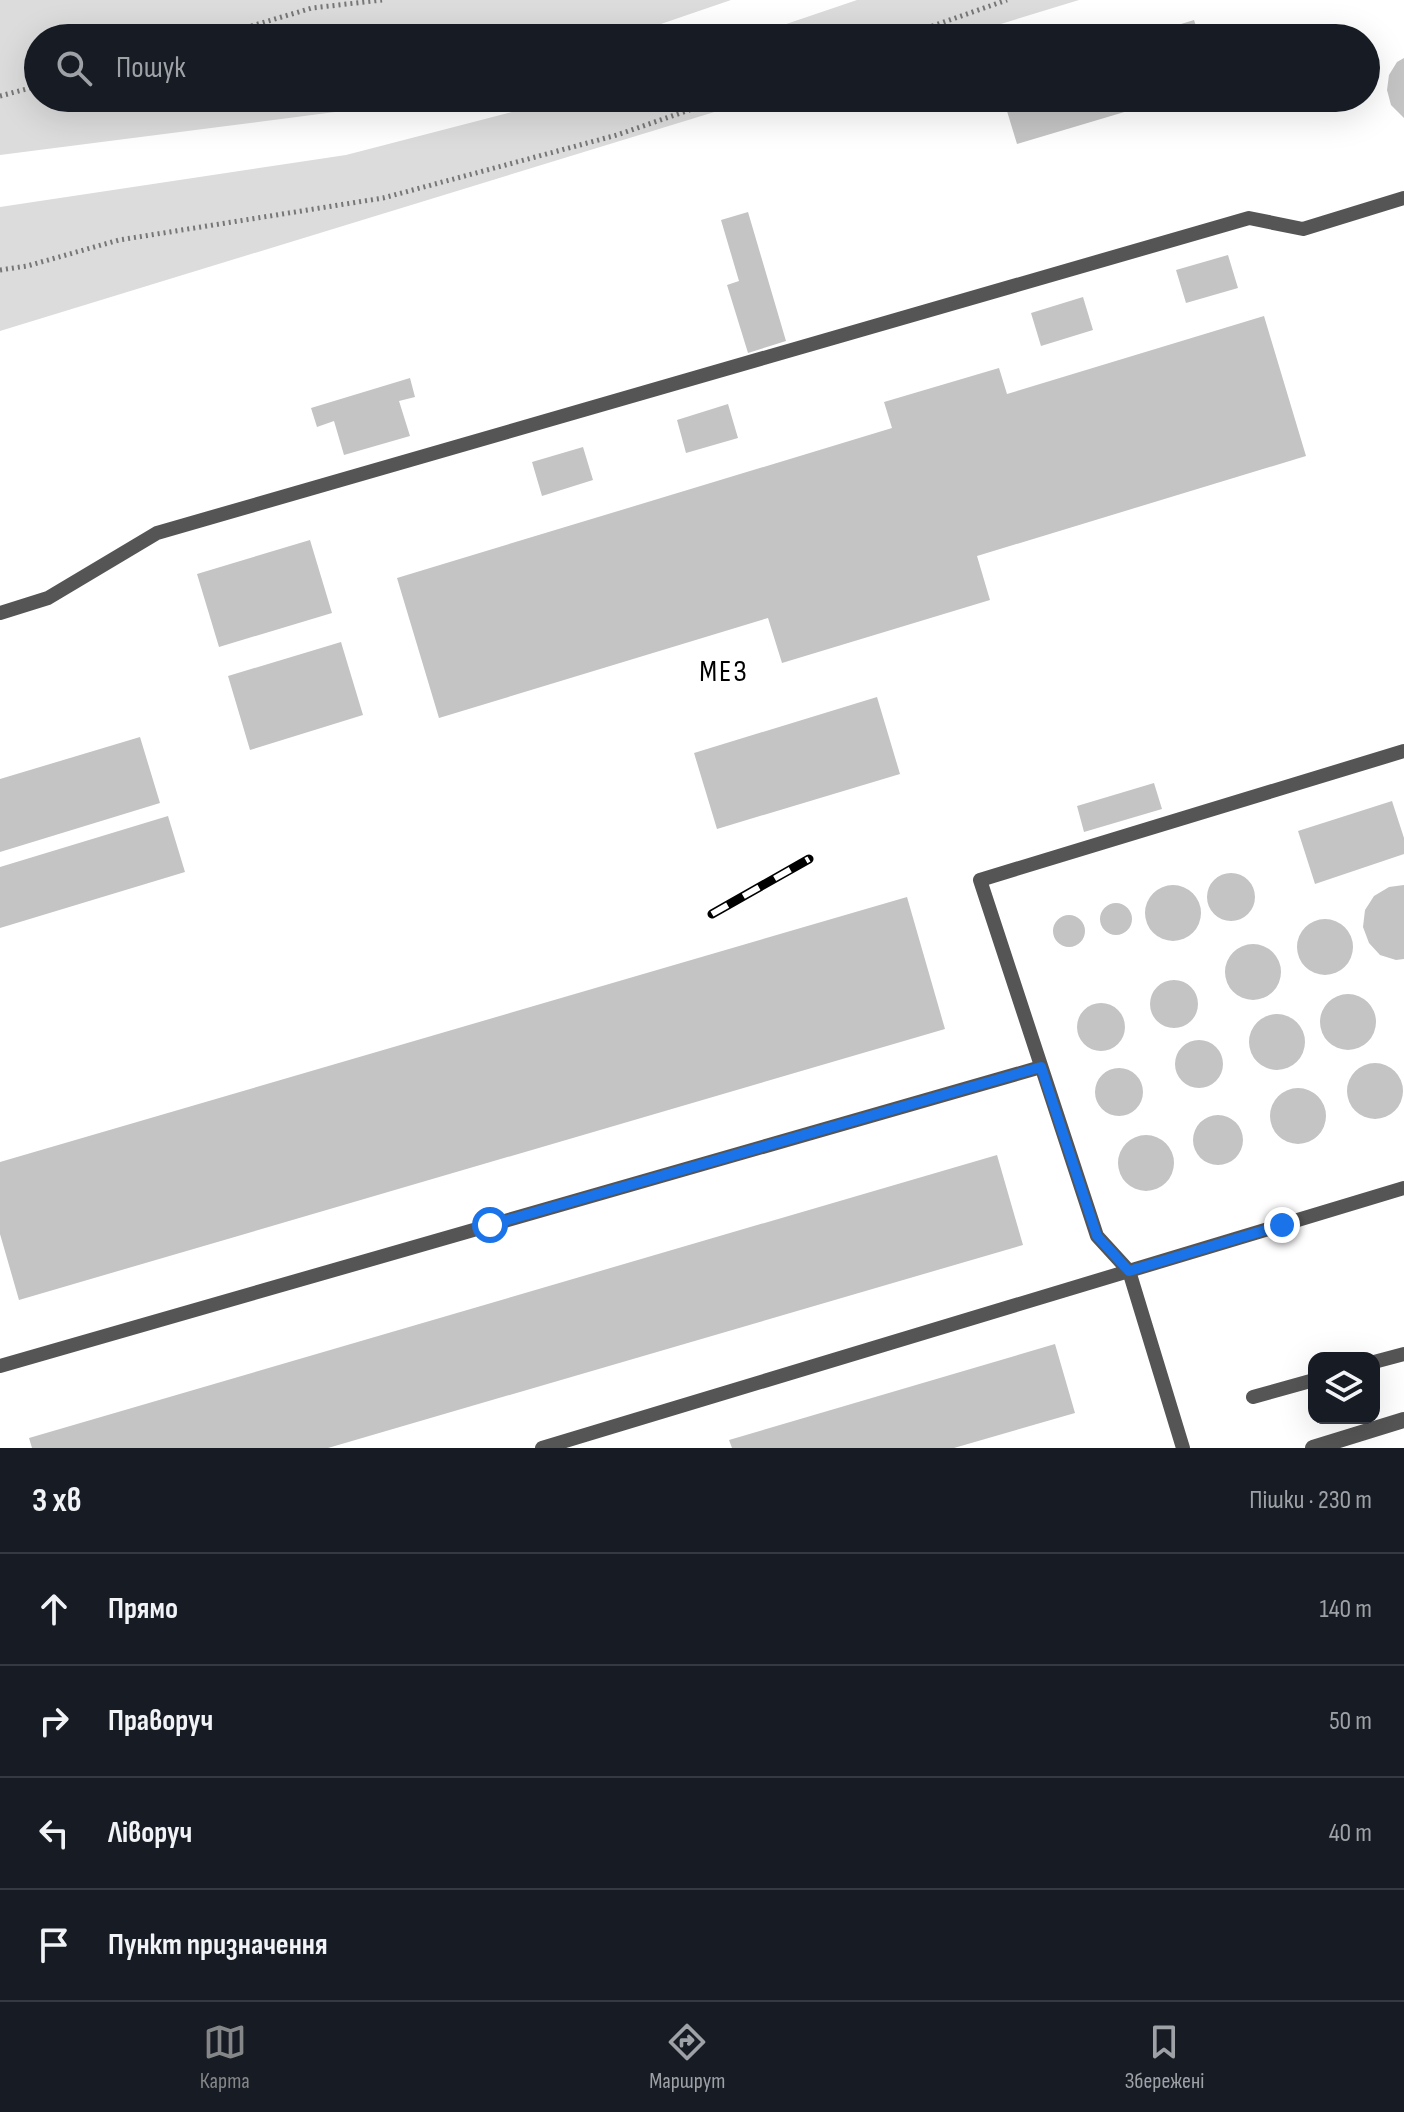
<!DOCTYPE html>
<html lang="uk">
<head>
<meta charset="utf-8">
<style>
  body { margin:0; font-family:"Sofia Sans Condensed",sans-serif; background:#20242c; color:#f1f3f6 }
  .controls { position:absolute; right:24px; bottom:24px; display:grid; overflow:hidden; border-radius:16px; box-shadow:0 8px 32px #0002 }
  .controls button { width:72px; height:72px; display:grid; place-items:center; padding:0; border:0; border-bottom:2px solid #363941; background:#171b24; color:#f1f3f6; font:40px sans-serif }
  .stop { position:absolute; width:24px; height:24px; margin:-18px; border:6px solid #1a73e8; border-radius:50%; background:#fff }
  .stop.end { background:#1a73e8; border-color:#fff; box-shadow:0 2px 8px #0008 }
  .list { margin:0; padding:0; list-style:none }
  h2 { display:flex; justify-content:space-between; align-items:center; height:104px; margin:0; padding:0 32px; font-size:34px }
  h2 small { font-size:26px; font-weight:400; color:#9ea1a6 }
  .list li { display:grid; grid-template-columns:52px 1fr auto; gap:24px; align-items:center; box-sizing:border-box; height:112px; padding:0 32px; border-top:2px solid #363941 }
  .list b { display:block; font-size:30px; white-space:nowrap }
  .list em { font-size:26px; font-style:normal; color:#9ea1a6 }
  .icon { flex:none; width:44px; height:44px; fill:none; stroke:currentColor; stroke-width:2; stroke-linecap:round; stroke-linejoin:round }
  .map { position:relative; flex:none; width:1404px; height:1448px; overflow:hidden }
  .search { position:absolute; background:#171b24; box-shadow:0 8px 32px #0002; left:24px; right:24px; top:24px; height:88px; display:flex; align-items:center; gap:20px; box-sizing:border-box; padding:0 28px; border-radius:44px; color:#9ea1a6; font-size:30px }
  .sheet { height:552px; background:#171b24 }
  nav { display:flex; justify-content:space-around; align-items:center; box-sizing:border-box; height:112px; border-top:2px solid #363941; background:#171b24; font-size:22px; color:#9ea1a6 }
  nav a { display:grid; justify-items:center; gap:4px }
  nav .on { color:#858687 }
  .map>svg:first-child { display:block }
  .green { fill:#dcdcdc }
  .building { fill:#c4c4c4 }
  .lines { fill:none; stroke-linecap:round; stroke-linejoin:round }
  .path { stroke:#777; stroke-width:5; stroke-dasharray:2 4; stroke-linecap:butt }
  .service { stroke:#555; stroke-width:14 }
  .tertiary { stroke:#555; stroke-width:16 }
  .rail-casing { stroke:#000; stroke-width:9 }
  .rail { stroke:#fff; stroke-width:6; stroke-dasharray:18; stroke-linecap:butt }
  .route { stroke:#1a73e8; stroke-width:10 }
  .labels { text-anchor:middle; dominant-baseline:central; stroke-width:6; stroke-linejoin:round; paint-order:stroke }
  .quarter-label { font-size:30px; letter-spacing:2px; fill:#000; stroke:#fff }
</style>
</head>
<body>
<div class="map">
<svg width="1404" height="1448" viewBox="0 0 1404 1448">
  <rect width="100%" height="100%" fill="#fff"/>
  <!-- green -->
  <path class="green" d="M0 0H731L620 38H38V98H394L335 112 0 155Z
    M857 0H1079L955 38H745Z
    M566 98H760L0 331V207L346 155Z"/>
  <!-- building -->
  <path class="building" d="M1194 20 1200 38H1139V37Z
    M1404 58V118L1391 105 1387 90 1389 75 1397 62Z
    M1003 98H1168V99L1017 144Z
    M748 212 786 341 748 353 727 285 739 281 721 220Z
    M1228 255 1238 288 1186 303 1176 270Z
    M1083 297 1093 330 1041 346 1031 313Z
    M1264 316 1306 456 977 556 990 600 782 663 768 618 439 718 397 578 892 428 884 402 999 368 1007 394Z
    M410 378 415 397 399 401 410 436 344 455 334 421 317 427 311 408Z
    M728 404 738 438 686 453 677 420Z
    M583 447 593 480 542 496 532 462Z
    M310 540 332 613 219 647 197 574Z
    M341 642 363 715 250 750 228 676Z
    M877 697 900 774 717 829 694 753Z
    M140 737 160 803 0 852V779Z
    M1154 783 1162 809 1084 832 1077 806Z
    M1392 801 1404 838V854L1315 884 1298 831Z
    M168 816 185 872 0 928V867Z
    M1207 897a24 24 0 1 1 48 0a24 24 0 1 1-48 0Z
    M1404 885V959L1396 960 1380 955 1369 943 1363 927 1365 910 1374 896 1389 887Z
    M1145 913a28 28 0 1 1 56 0a28 28 0 1 1-56 0Z
    M907 897 945 1029 19 1300 0 1234V1162Z
    M1100 919a16 16 0 1 1 32 0a16 16 0 1 1-32 0Z
    M1053 931a16 16 0 1 1 32 0a16 16 0 1 1-32 0Z
    M1297 947a28 28 0 1 1 56 0a28 28 0 1 1-56 0Z
    M1225 972a28 28 0 1 1 56 0a28 28 0 1 1-56 0Z
    M1150 1004a24 24 0 1 1 48 0a24 24 0 1 1-48 0Z
    M1320 1022a28 28 0 1 1 56 0a28 28 0 1 1-56 0Z
    M1077 1027a24 24 0 1 1 48 0a24 24 0 1 1-48 0Z
    M1249 1042a28 28 0 1 1 56 0a28 28 0 1 1-56 0Z
    M1175 1064a24 24 0 1 1 48 0a24 24 0 1 1-48 0Z
    M1347 1091a28 28 0 1 1 56 0a28 28 0 1 1-56 0Z
    M1095 1092a24 24 0 1 1 48 0a24 24 0 1 1-48 0Z
    M1270 1116a28 28 0 1 1 56 0a28 28 0 1 1-56 0Z
    M1193 1140a25 25 0 1 1 50 0a25 25 0 1 1-50 0Z
    M1118 1163a28 28 0 1 1 56 0a28 28 0 1 1-56 0Z
    M997 1155 1023 1245 328 1448H32L29 1438Z
    M1055 1344 1075 1413 954 1448H732L729 1440Z"/>
  <g class="lines">
    <!-- path -->
    <path class="path" d="M211 38 312 8 382 0
      M898 38 1007 0
      M0 96 38 86
      M0 270 27 266 119 240 383 198 617 135 724 98"/>
    <!-- service -->
    <path class="service" d="M0 613 48 598 157 533 1249 218 1303 229 1404 198
      M1374 1362 1404 1354
      M0 1366 1041 1067
      M1253 1397 1314 1380
      M542 1448 1404 1188
      M1183 1448 1129 1271 1097 1236 980 880 1404 751"/>
    <!-- tertiary -->
    <path class="tertiary" d="M1313 1448 1404 1420"/>
    <defs>
      <path id="rail" d="M712 914 809 859"/>
    </defs>
    <!-- rail casing -->
    <use href="#rail" class="rail-casing"/>
    <!-- rail -->
    <use href="#rail" class="rail"/>
  </g>
  <g class="lines">
    <!-- route -->
    <path class="route" d="M490 1225 1041 1067 1097 1236 1129 1271 1282 1225"/>
  </g>
  <g class="labels">
    <!-- quarter labels -->
    <g class="quarter-label">
      <text x="724" y="672">МЕЗ</text>
    </g>
  </g>
</svg>
<div class="controls">
<button><svg class="icon" aria-label="layers" viewBox="0 0 24 24"><path d="M12 4l9 5-9 5-9-5zM3 14l9 5 9-5"/></svg></button>
</div>
<div class="stop" style="left:490px;top:1225px"></div>
<div class="stop end" style="left:1282px;top:1225px"></div>
<div class="search"><svg class="icon" aria-label="search" viewBox="0 0 24 24"><circle cx="10" cy="10" r="6"/><path d="M15 15l6 6"/></svg>Пошук</div>
</div>
<section class="sheet">
<h2>3 хв<small>Пішки · 230 m</small></h2>
<ul class="list">
<li><svg class="icon" aria-label="ahead" viewBox="0 0 24 24"><path d="M12 20V5M6 11l6-6 6 6"/></svg><div><b>Прямо</b></div><em>140 m</em></li>
<li><svg class="icon" aria-label="right" viewBox="0 0 24 24"><path d="M7 20v-9h11M14 6l5 5-5 5"/></svg><div><b>Праворуч</b></div><em>50 m</em></li>
<li><svg class="icon" aria-label="left" viewBox="0 0 24 24"><path d="M17 20v-9H6M10 6l-5 5 5 5"/></svg><div><b>Ліворуч</b></div><em>40 m</em></li>
<li><svg class="icon" aria-label="arrive" viewBox="0 0 24 24"><path d="M6 21V4h12l-3 4 3 4H6"/></svg><div><b>Пункт призначення</b></div></li>
</ul>
</section>
<nav>
<a class="on"><svg class="icon" aria-label="map" viewBox="0 0 24 24"><path d="M3 6l6-2 6 2 6-2v14l-6 2-6-2-6 2zM9 4v14M15 6v14"/></svg>Карта</a>
<a><svg class="icon" aria-label="directions" viewBox="0 0 24 24"><path d="M12 3l9 9-9 9-9-9zM9 14v-3h6M13 9l2 2-2 2"/></svg>Маршрут</a>
<a><svg class="icon" aria-label="saved" viewBox="0 0 24 24"><path d="M7 4h10v16l-5-4-5 4z"/></svg>Збережені</a>
</nav>
</body>
</html>
